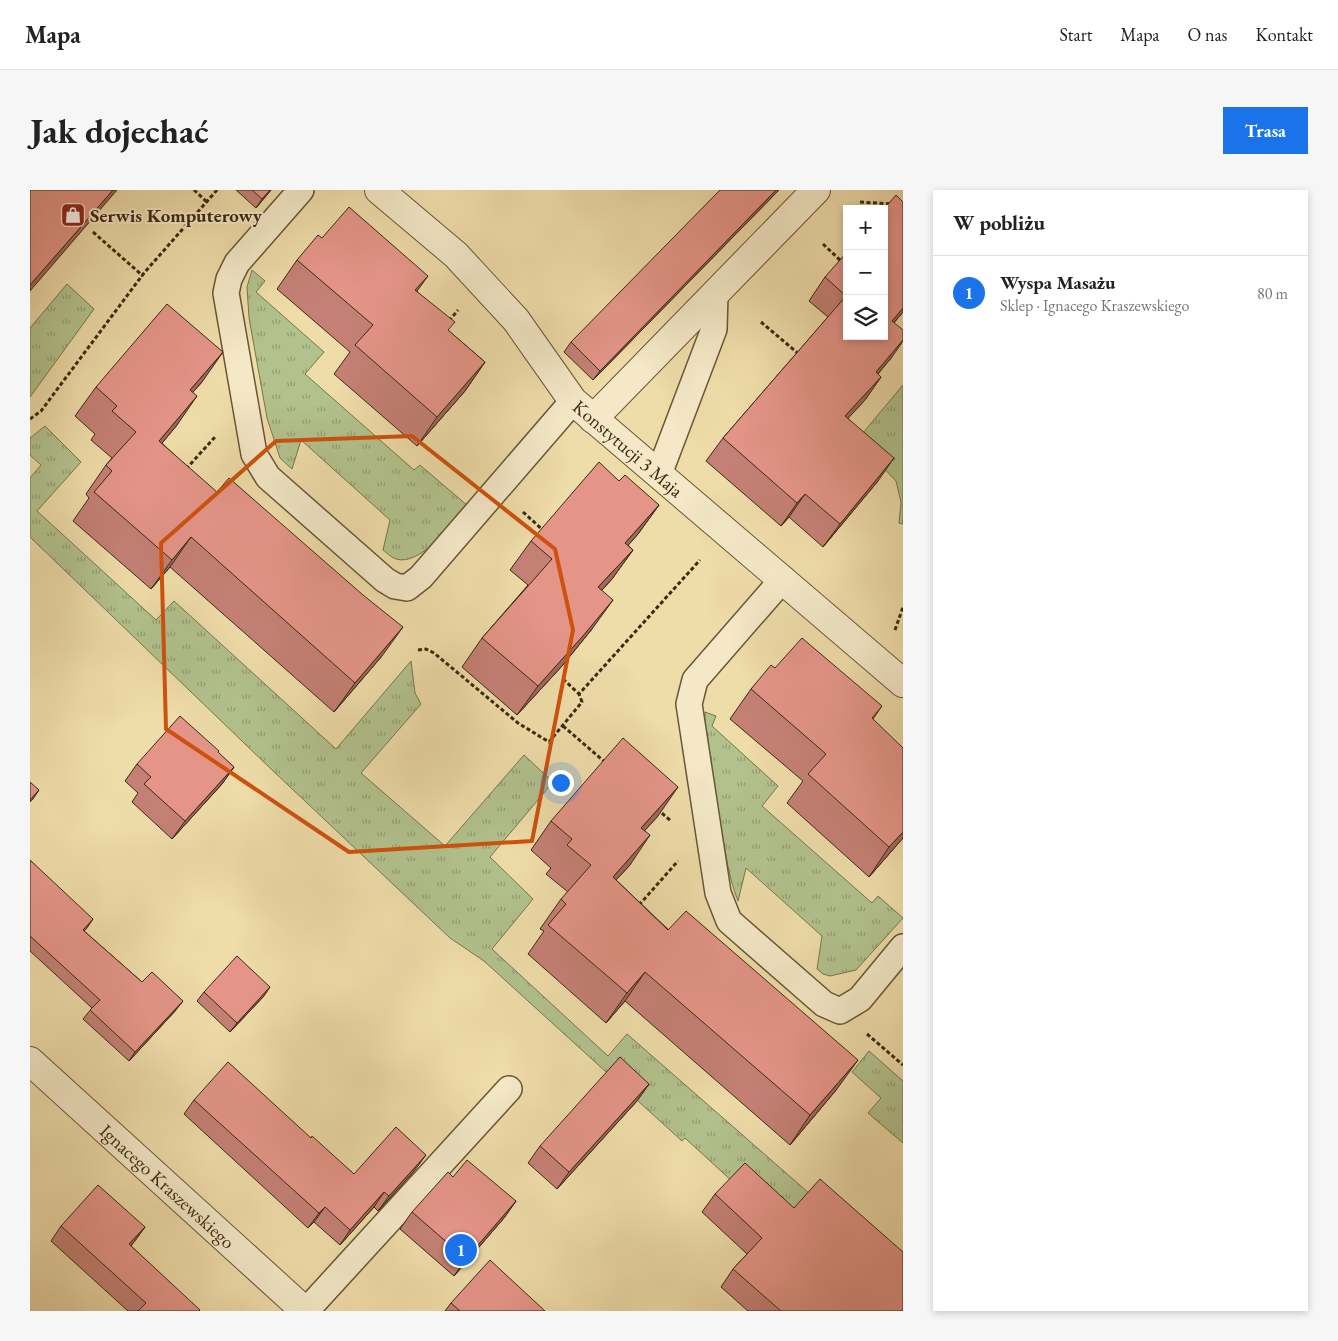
<!DOCTYPE html>
<html lang="pl">
<head>
<meta charset="utf-8">
<style>
  body { margin:0; font-family:"EB Garamond",serif; background:#f6f6f6; color:#222 }
  .controls { position:absolute; right:15px; top:15px; display:grid; overflow:hidden; border-radius:0px; box-shadow:0 2px 8px #0003 }
  .controls button { width:45px; height:45px; display:grid; place-items:center; padding:0; border:0; border-bottom:1px solid #e0e0e0; background:#fff; color:#222; font:25px sans-serif }
  .you { position:absolute; left:530px; top:592px; width:18px; height:18px; margin:-12px; border:4px solid #fff; border-radius:50%; background:#1a73e8; box-shadow:0 0 0 8px #1a73e833 }
  .badge { display:grid; place-items:center; width:32px; height:32px; border-radius:50%; background:#1a73e8; color:#fff; font-size:16px; font-weight:700 }
  .pin { position:absolute; translate:-50% -50%; border:2px solid #fff; box-shadow:0 1px 5px #0006 }
  .list { margin:0; padding:0; list-style:none }
  h2 { display:flex; justify-content:space-between; align-items:center; height:65px; margin:0; padding:0 20px; font-size:21px }
  h2 small { font-size:16px; font-weight:400; color:#767676 }
  .list li { display:grid; grid-template-columns:32px 1fr auto; gap:15px; align-items:center; box-sizing:border-box; height:75px; padding:0 20px; border-top:1px solid #e0e0e0 }
  .list b { display:block; font-size:19px; white-space:nowrap }
  .list p { margin:0; font-size:16px; white-space:nowrap; color:#767676 }
  .list em { font-size:16px; font-style:normal; color:#767676 }
  .icon { flex:none; width:28px; height:28px; fill:none; stroke:currentColor; stroke-width:2; stroke-linecap:round; stroke-linejoin:round }
  .map { position:relative; flex:none; width:873px; height:1121px; overflow:hidden; border-radius:0px }
  header { display:flex; align-items:center; gap:30px; box-sizing:border-box; height:70px; padding:0 25px; background:#fff; border-bottom:1px solid #e0e0e0 }
  header strong { font-size:24px }
  nav { display:flex; gap:28px; margin-inline-start:auto; font-size:18px }
  .intro { display:flex; align-items:center; justify-content:space-between; box-sizing:border-box; height:120px; padding:0 30px }
  h1 { margin:0; font-size:35px }
  .button { padding:12px 22px; border-radius:0px; background:#1a73e8; color:#fff; font-size:18px; font-weight:700 }
  main { display:flex; gap:30px; padding:0 30px }
  aside { flex:1; background:#fff; border-radius:0px; box-shadow:0 2px 8px #0003 }
  .map>svg:first-child { display:block }
  .grass { fill:url(#grass-tufts); stroke:#77764e }
  .lines { fill:none; stroke-linecap:round; stroke-linejoin:round }
  .lane-casing { stroke:#685636; stroke-width:28 }
  .street-casing { stroke:#685636; stroke-width:30 }
  .path { stroke:#3c2910; stroke-width:3; stroke-dasharray:4 2.5; stroke-linecap:butt }
  .lane { stroke:#f4e8c7; stroke-width:25 }
  .street { stroke:#f4e8c7; stroke-width:28 }
  .wall { fill:#c48075; stroke:#3c2910 }
  .shaded-wall { fill:#a0685f; stroke:#3c2910 }
  .building { fill:#e49588; stroke:#3c2910 }
  .marked { fill:none; stroke:#ce520d; stroke-width:4; stroke-linejoin:round }
  .labels { text-anchor:middle; dominant-baseline:central; stroke-width:4; stroke-linejoin:round; paint-order:stroke }
  .poi-label { font-size:19px; font-weight:bold; fill:#3c2910; stroke:#f4e8c7; text-anchor:start }
  .street-label { font-size:19px; fill:#3c2910; stroke:#f4e8c7 }
</style>
</head>
<body>
<header>
<strong>Mapa</strong>
<nav><a>Start</a><a>Mapa</a><a>O nas</a><a>Kontakt</a></nav>
</header>
<div class="intro"><h1>Jak dojechać</h1><a class="button">Trasa</a></div>
<main>
<div class="map">
<svg width="873" height="1121" viewBox="0 0 873 1121">
  <defs>
    <pattern id="grass-tufts" width="24" height="20" patternUnits="userSpaceOnUse" patternTransform="scale(1.25)"><rect width="24" height="20" fill="#b2c28d"/><path d="M3 7l-1-3M5 7V3M7 7l1-3M15 17l-1-3M17 17v-4M19 17l1-3" fill="none" stroke="#929e72"/></pattern>
  </defs>
  <rect width="100%" height="100%" fill="#eedca9"/>
  <filter id="stains"><feTurbulence type="fractalNoise" baseFrequency=".004" numOctaves="4"/><feColorMatrix values="0 0 0 0 .2 0 0 0 0 .09 0 0 0 0 .02 0 0 0 .5 -.17"/></filter>
  <radialGradient id="worn" r=".72"><stop offset=".6" stop-color="#630" stop-opacity="0"/><stop offset="1" stop-color="#630" stop-opacity=".3"/></radialGradient>
  <!-- grass -->
  <path class="grass" d="M222 80 235 91 226 102 294 162 275 184 384 280 390 275 438 316C424 331 391 377 366 369 362 368 357 363 353 360L360 330 271 250 262 279 250 268 237 228 219 128 217 97Z
    M37 94 64 119 0 207V138Z
    M873 195V334L869 333 871 312 866 291 827 250Z
    M15 236 51 272 7 321 126 430 144 411 306 559 381 471 385 503 391 514 331 583 415 656 494 565 523 592 460 667 503 709 462 759 578 866 597 844 780 1004 751 1036 655 948 652 951 454 771 420 748 241 579 0 347V288L11 275 0 265V248Z
    M675 522 686 526 682 536 748 596 732 616 842 713 848 706 873 728 826 780 800 786 793 784 787 779 792 746 716 678 708 711C698 686 695 659 690 632 683 597 674 558 675 522Z
    M839 861 873 891V953L838 923 851 908 822 882Z"/>
  <g class="lines">
    <defs>
      <path id="lane" d="M271 0 207 73 199 89 196 103 224 264 238 287 355 390 365 396 377 398 391 387 543 211
        M629 284 684 139 685 104
        M753 389 665 490 659 514 688 703 699 731 794 814 810 821 830 809 873 757
        M276 1121 479 899"/>
      <g id="street">
        <path id="s1" d="M349 0 426 65 486 130 543 211 873 493"/>
        <path d="M563 229 786 0"/>
        <path id="s2" d="M0 871 275 1121"/>
      </g>
    </defs>
    <!-- lane casing -->
    <use href="#lane" class="lane-casing"/>
    <!-- street casing -->
    <use href="#street" class="street-casing"/>
    <!-- path -->
    <path class="path" d="M164 0 177 12
      M830 12 862 14
      M63 42 113 86
      M793 54 812 72
      M419 131 428 120
      M731 132 770 165
      M0 229 11 221 114 83 187 0
      M156 279 185 247
      M493 322 514 341
      M865 440 873 417
      M388 460 396 459 404 463 488 533 519 552 552 512 549 504 670 370
      M533 489 549 504
      M533 536 576 573
      M627 619 641 631
      M609 715 648 671
      M837 844 873 875"/>
    <!-- lane -->
    <use href="#lane" class="lane"/>
    <!-- street -->
    <use href="#street" class="street"/>
  </g>
  <!-- wall -->
  <path class="wall" d="M206 0H241L226 18Z
    M749 0 563 190 534 162 541 152Z
    M292 48 387 101 419 141 455 172 435 201 387 256 304 184 320 162 247 99 267 70Z
    M795 87 873 122 864 133 862 167 848 184 851 187 835 210 818 228 848 291 793 357 759 327 751 336 676 271 693 248 798 127 779 111Z
    M172 192 163 202 147 235 132 253 352 466 304 522 140 377 121 399 43 331 59 308 56 304 76 275 82 268 61 250 65 244 45 226 66 197Z
    M589 291 629 315 608 344 598 355 603 360 582 389 572 400 562 439 532 476 487 525 432 477 452 448 498 395 480 380 501 351Z
    M745 478 852 516 843 529 873 648 839 687 757 613 773 591 700 529 721 499Z
    M188 563 204 577 192 594 142 649 102 612 108 603 95 591 107 574Z
    M628 626 614 641 600 675 586 690 807 899 760 955 595 811 576 833 498 764 514 741 510 739 531 709 538 702 516 684 521 678 501 660 521 631Z
    M0 670 57 738 54 741 112 792 146 820 99 871 53 829 62 818 0 761Z
    M174 802 234 806 200 842 167 811Z
    M619 894 607 911 527 999 498 973 510 956Z
    M164 910 281 948 324 984 385 980 348 1021 344 1017 310 1055 284 1032 278 1038 154 924Z
    M423 987 486 1011 474 1028 424 1086 370 1039 382 1022Z
    M685 1004 873 1121H718L691 1097 703 1079 717 1064 672 1022Z
    M31 1036 115 1037 101 1056 169 1121H98L21 1051Z
    M421 1113 515 1121H415Z"/>
  <!-- shaded-wall -->
  <path class="shaded-wall" d="M83 0H87L0 101V95Z
    M240 0H241L226 18 232 9Z
    M746 0H749L563 190 570 181Z
    M398 86 377 115 385 100Z
    M873 118V122L854 144 862 131Z
    M873 150V151L862 167 830 205 846 182Z
    M193 162 172 192 139 229 160 200Z
    M455 172 435 201 387 256 407 227Z
    M851 187 835 210 799 249 815 226Z
    M167 206 147 235 109 281 129 251Z
    M864 268 848 291 793 357 810 334Z
    M775 304 759 327 751 336 767 313Z
    M629 315 608 344 575 382 595 353Z
    M161 347 140 377 121 399 142 370Z
    M603 360 582 389 548 426 568 397Z
    M583 410 562 439 532 476 487 525 508 496Z
    M373 437 352 466 304 522 325 493Z
    M204 577 192 594 142 649 155 631Z
    M648 597 628 626 591 667 611 638Z
    M9 600 3 609 0 612V610Z
    M873 642V648L839 687 859 657Z
    M620 645 600 675 562 716 583 687Z
    M63 729 57 738 47 749 53 740Z
    M615 782 595 811 576 833 597 803Z
    M240 797 234 806 200 842 207 833Z
    M153 811 146 820 99 871 105 862Z
    M828 870 807 899 760 955 780 925Z
    M619 894 607 911 527 999 539 982Z
    M396 965 385 980 348 1021 359 1006Z
    M354 1002 344 1017 310 1055 320 1040Z
    M486 1011 474 1028 424 1086 436 1069Z
    M295 1017 284 1032 278 1038 289 1023Z
    M115 1037 104 1052 89 1069 99 1054Z"/>
  <!-- building -->
  <path class="building" d="M0 0H83L0 95Z
    M222 0H240L232 9Z
    M690 0H746L570 181 541 152Z
    M866 5 873 12V118L862 131 873 140V150L846 182 851 187 815 226 864 268 810 334 775 304 767 313 693 248 816 106 795 87 817 62V146H854V19Z
    M319 17 398 86 385 100 425 132 418 140 455 172 407 227 325 155 343 135 267 70 288 45 292 48Z
    M137 114 193 162 160 200 167 206 129 251 187 302 199 288 333 405 373 437 325 493 161 347 142 370 64 302 82 281 76 275 106 242 82 221 87 216 66 197Z
    M569 272 589 291 595 285 629 315 595 353 603 360 568 397 583 410 552 447 508 496 452 448 522 369 501 351Z
    M772 448 852 516 842 528 873 558V642L859 657 778 584 796 564 721 499 741 475 745 478Z
    M150 526 189 561 188 562 204 577 155 631 114 594 121 587 107 574Z
    M593 548 648 597 611 638 620 645 583 687 638 740 656 721 828 870 780 925 615 782 597 803 518 735 536 714 531 709 561 675 537 655 542 649 521 631Z
    M0 592 9 600 0 610Z
    M0 670 63 729 53 740 112 792 122 782 153 811 105 862 60 820 70 810 0 746Z
    M207 766 240 797 207 833 174 802Z
    M590 867 619 894 539 982 510 956Z
    M198 872 281 948 282 946 324 984 366 937 396 965 359 1006 354 1002 320 1040 295 1017 289 1023 164 910Z
    M437 970 486 1011 436 1069 382 1022 418 982 423 987Z
    M715 973 764 1018 790 989 873 1062V1121H751L703 1079 732 1048 685 1004Z
    M68 995 115 1037 99 1054 170 1120 169 1121H108L116 1113 31 1036Z
    M460 1070 515 1121H430L421 1113Z"/>
  <!-- marked area -->
  <path class="marked" d="M382 246 525 359 543 440 502 651 319 662 136 539 131 353 246 251Z"/>
  <!-- icons -->
  <defs>
    <symbol id="shop-square" viewBox="-11 -11 22 22"><rect x="-9" y="-9" width="18" height="18" rx="4" fill="#8f2418" stroke="#f4e8c7"/><path d="M-5-2.5h2.3a2.7 3.5 0 0 1 5.4 0H5L5.5 6h-11ZM-1.5-2.5h3a1.5 2.3 0 0 0-3 0Z" fill="#fff"/></symbol>
  </defs>
  <g fill-rule="evenodd">
    <use href="#shop-square" x="29" y="11" width="28" height="28"/>
  </g>
  <g class="labels">
    <!-- poi labels -->
    <g class="poi-label">
      <text x="60" y="25">Serwis Komputerowy</text>
    </g>
    <!-- street labels -->
    <g class="street-label">
      <text stroke="none"><textPath href="#s1" startOffset="361">Konstytucji 3 Maja</textPath></text>
      <text stroke="none"><textPath href="#s2" startOffset="186">Ignacego Kraszewskiego</textPath></text>
    </g>
  </g>
  <rect width="100%" height="100%" filter="url(#stains)"/>
  <rect width="100%" height="100%" fill="url(#worn)"/>
</svg>
<div class="controls">
<button>+</button>
<button>−</button>
<button><svg class="icon" aria-label="layers" viewBox="0 0 24 24"><path d="M12 4l9 5-9 5-9-5zM3 14l9 5 9-5"/></svg></button>
</div>
<div class="you"></div>
<div class="pin badge" style="left:431px;top:1060px">1</div>
</div>
<aside>
<h2>W pobliżu<small></small></h2>
<ul class="list">
<li><span class="badge">1</span><div><b>Wyspa Masażu</b><p>Sklep · Ignacego Kraszewskiego</p></div><em>80 m</em></li>
</ul>
</aside>
</main>
</body>
</html>
